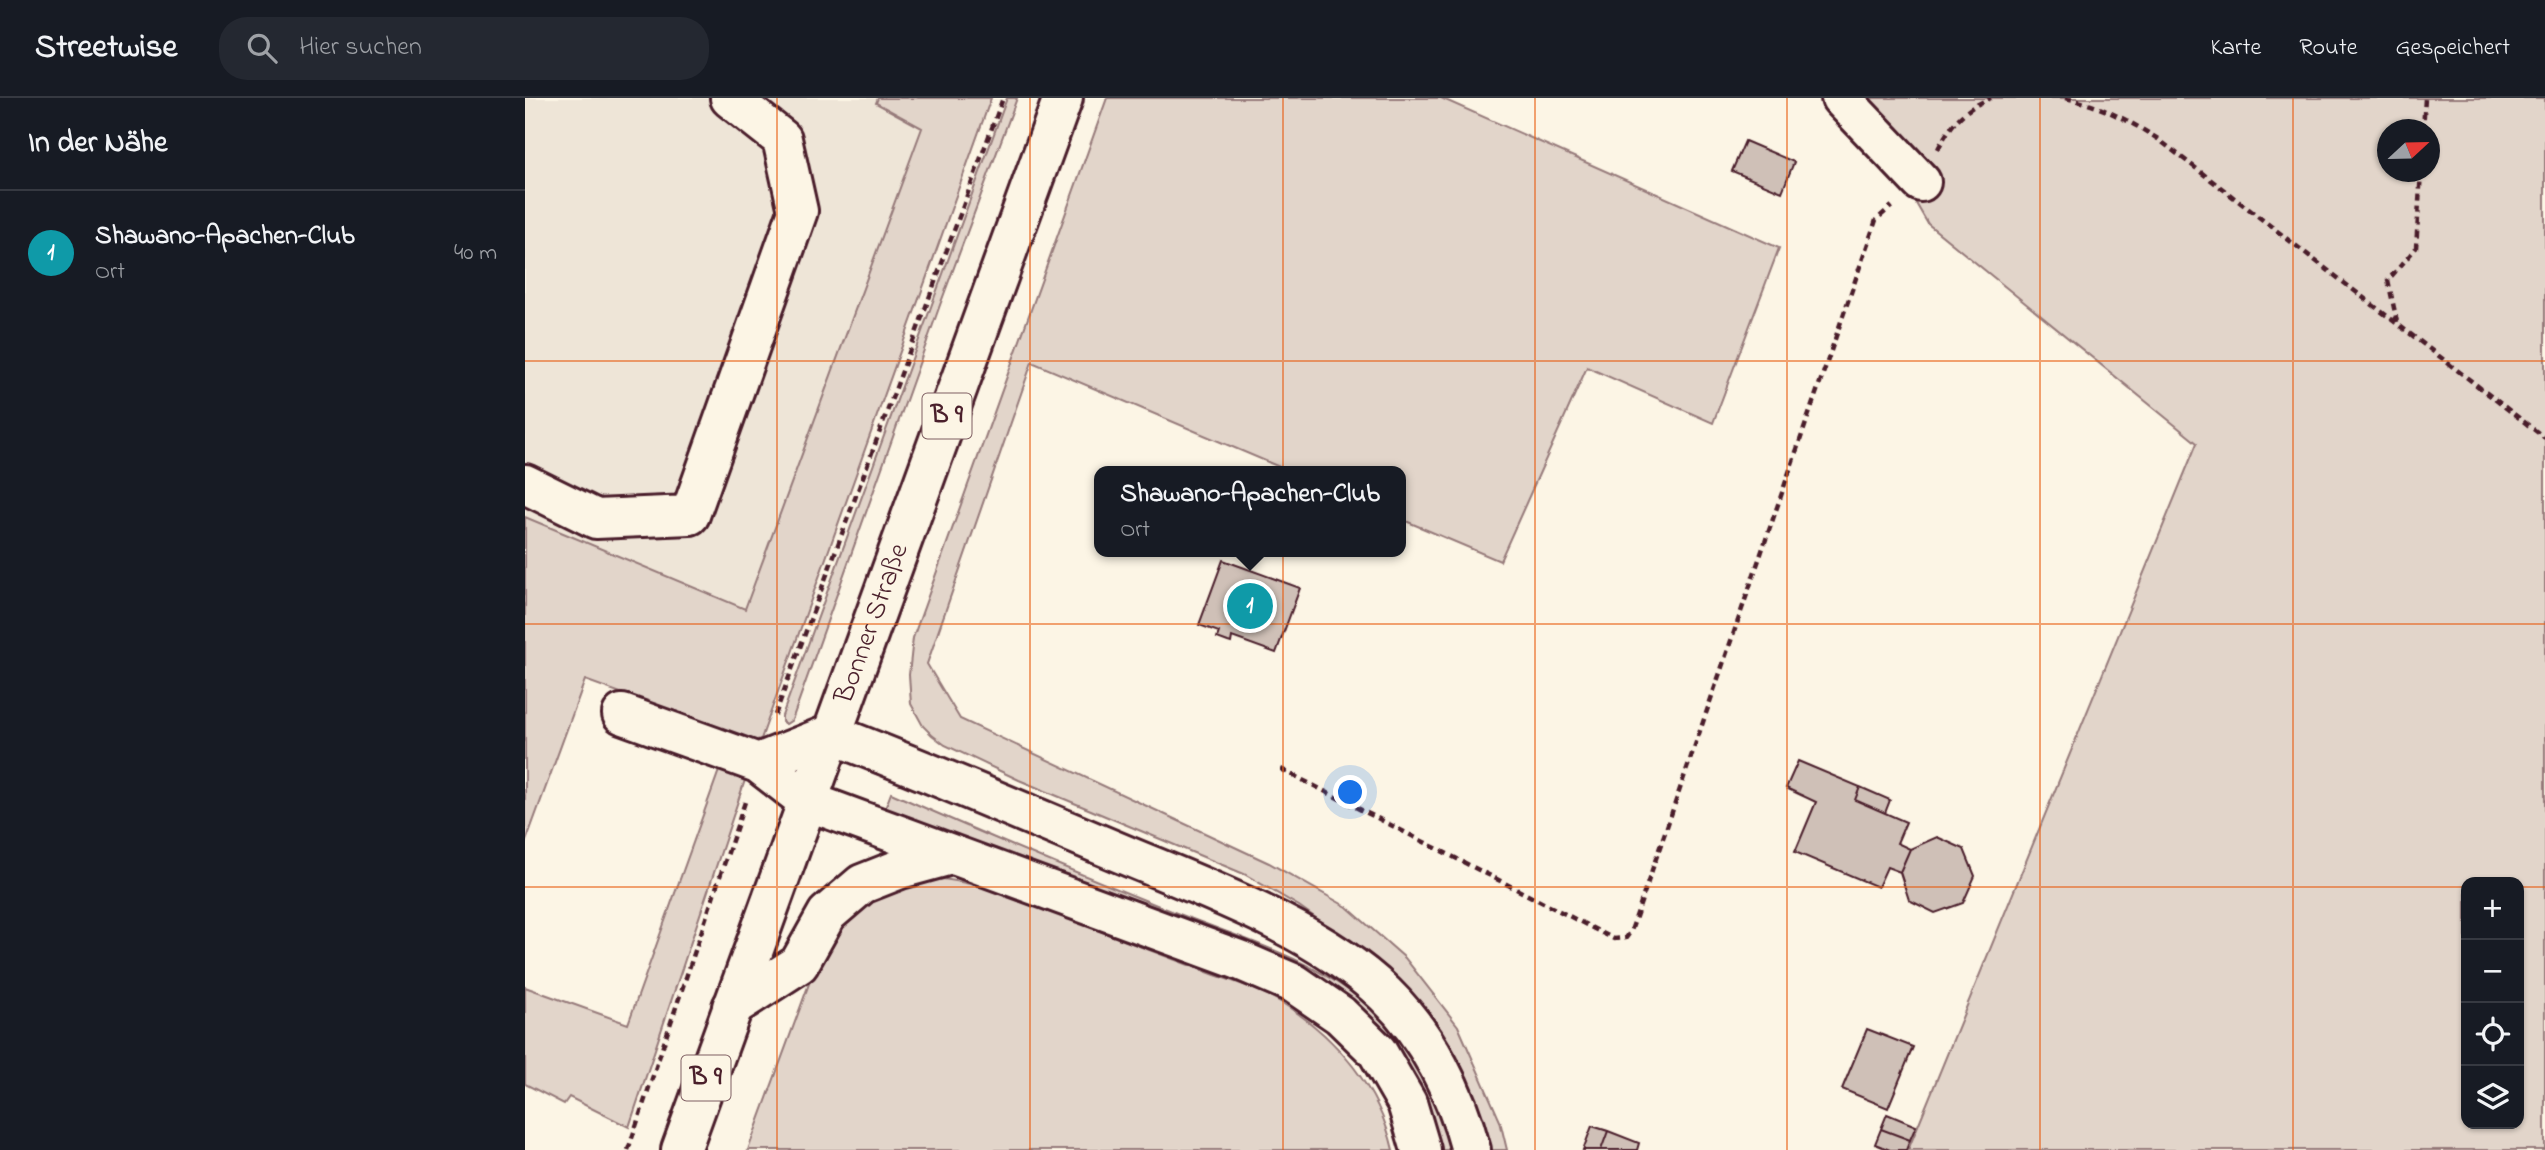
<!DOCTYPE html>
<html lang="de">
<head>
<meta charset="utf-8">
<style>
  body { margin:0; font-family:"Indie Flower",sans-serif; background:#242831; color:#f1f3f6 }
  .controls { position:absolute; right:21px; bottom:21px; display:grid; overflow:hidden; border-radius:14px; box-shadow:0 2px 5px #0004 }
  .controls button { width:63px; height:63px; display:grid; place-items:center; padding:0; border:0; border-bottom:2px solid #363941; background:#171b24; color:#f1f3f6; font:35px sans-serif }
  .compass { position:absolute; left:1852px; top:21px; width:63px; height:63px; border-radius:50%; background:#171b24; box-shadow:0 2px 5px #0004; rotate:68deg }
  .you { position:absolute; left:826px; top:695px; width:24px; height:24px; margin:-18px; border:5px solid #fff; border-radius:50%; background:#1a73e8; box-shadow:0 0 0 10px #1a73e833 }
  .badge { display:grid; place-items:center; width:46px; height:46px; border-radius:50%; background:#ea580c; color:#fff; font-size:23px; font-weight:700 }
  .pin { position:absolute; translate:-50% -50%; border:4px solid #fff; box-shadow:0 2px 7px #0006 }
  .popup { position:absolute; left:569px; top:368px; width:312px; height:91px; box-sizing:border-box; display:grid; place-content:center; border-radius:14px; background:#171b24; filter:drop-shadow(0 2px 5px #0005); font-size:23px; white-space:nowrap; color:#9ea1a6 }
  .popup b { font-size:26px; color:#f1f3f6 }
  .popup::after { content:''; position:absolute; left:50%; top:100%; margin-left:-14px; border:14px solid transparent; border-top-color:#171b24 }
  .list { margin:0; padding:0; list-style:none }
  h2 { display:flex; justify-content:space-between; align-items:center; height:91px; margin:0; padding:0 28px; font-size:30px }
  h2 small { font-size:23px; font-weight:400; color:#9ea1a6 }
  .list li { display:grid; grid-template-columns:46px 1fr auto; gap:21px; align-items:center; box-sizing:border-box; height:126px; padding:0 28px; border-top:2px solid #363941 }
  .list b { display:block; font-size:26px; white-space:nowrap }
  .list p { margin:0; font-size:23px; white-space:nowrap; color:#9ea1a6 }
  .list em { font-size:23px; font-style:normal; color:#9ea1a6 }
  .icon { flex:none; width:38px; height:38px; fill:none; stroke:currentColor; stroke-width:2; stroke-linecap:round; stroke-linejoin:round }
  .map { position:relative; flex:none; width:2020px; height:1052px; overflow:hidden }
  header { display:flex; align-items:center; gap:42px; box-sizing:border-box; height:98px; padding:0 35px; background:#171b24; border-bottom:2px solid #363941 }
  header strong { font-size:33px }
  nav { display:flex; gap:38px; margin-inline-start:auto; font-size:24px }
  .search { width:490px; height:63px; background:#242831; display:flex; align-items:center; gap:18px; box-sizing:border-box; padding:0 24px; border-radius:28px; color:#9ea1a6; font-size:26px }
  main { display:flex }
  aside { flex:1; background:#171b24 }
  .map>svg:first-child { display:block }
  .built { fill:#eee5d7 }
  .green { fill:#e2d5ca; stroke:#967a7a; stroke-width:2; fill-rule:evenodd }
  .building { fill:#cfc0b7; stroke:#4a1f2b; stroke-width:2 }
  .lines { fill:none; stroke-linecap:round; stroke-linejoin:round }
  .minor-casing { stroke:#4a1f2b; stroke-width:44 }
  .major-casing { stroke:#4a1f2b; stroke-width:44 }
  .highway-casing { stroke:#4a1f2b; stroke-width:44 }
  .path { stroke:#4a1f2b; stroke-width:4.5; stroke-dasharray:7 5; stroke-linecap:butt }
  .minor { stroke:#fcf5e5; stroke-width:38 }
  .major { stroke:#fcf5e5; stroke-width:38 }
  .highway { stroke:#fcf5e5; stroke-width:38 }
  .grid { fill:none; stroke:#e8590c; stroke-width:2; stroke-opacity:0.55 }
  .labels { text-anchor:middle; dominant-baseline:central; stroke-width:7; stroke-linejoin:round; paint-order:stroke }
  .shield { fill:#fcf5e5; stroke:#7f5f63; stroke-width:2 }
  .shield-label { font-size:26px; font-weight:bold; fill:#4a1f2b }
  .street-label { font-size:28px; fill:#4a1f2b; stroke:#fcf5e5 }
</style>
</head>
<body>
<header>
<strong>Streetwise</strong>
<div class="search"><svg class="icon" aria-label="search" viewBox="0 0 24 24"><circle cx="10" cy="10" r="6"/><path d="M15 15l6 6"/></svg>Hier suchen</div>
<nav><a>Karte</a><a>Route</a><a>Gespeichert</a></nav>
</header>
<main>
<aside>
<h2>In der Nähe<small></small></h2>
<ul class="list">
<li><span class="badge" style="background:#0f9aa8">1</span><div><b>Shawano-Apachen-Club</b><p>Ort</p></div><em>40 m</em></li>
</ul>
</aside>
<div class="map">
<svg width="2020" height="1052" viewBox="0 0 2020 1052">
  <rect width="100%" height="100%" fill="#fcf5e5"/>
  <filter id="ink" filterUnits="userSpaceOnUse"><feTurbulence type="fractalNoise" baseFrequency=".0143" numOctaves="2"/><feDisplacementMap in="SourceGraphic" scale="14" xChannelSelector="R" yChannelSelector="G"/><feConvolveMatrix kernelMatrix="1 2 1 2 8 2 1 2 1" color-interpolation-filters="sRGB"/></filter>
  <g filter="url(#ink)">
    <!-- built -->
    <path class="built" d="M0 0H353L352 5 397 29 220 511 0 419Z"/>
    <!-- green -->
    <path class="green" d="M353 0H466L236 641 228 643 60 582 0 746V419L220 511 397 30 351 5Z
      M482 0H492L415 207 267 622 261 626 257 624V618Z
      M582 0H916L1254 150 1188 325 1062 269 975 463 876 421V373H764L507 264 402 566 435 621 744 765 822 809 880 860 933 928 975 1023 982 1052H965L958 1027 819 840 774 808 719 776 494 682 420 647 407 637 398 628 386 606 384 577 388 540Z
      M1330 0H2020V1052H1383L1672 345 1403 126ZM1862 32H1904V74H1862ZM1941 784H1994V1026H1941Z
      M196 667 221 679 104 1029 44 999 39 1006 0 986V889L103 926Z
      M366 695C456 735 547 773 639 810 712 840 793 859 851 915 890 954 910 1002 930 1052H906L860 947 358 716Z
      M418 781C474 788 528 815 580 835 617 849 653 863 690 877 713 885 739 893 759 906 812 940 854 990 868 1052H223L296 853 316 826 335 807 391 784Z"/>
    <!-- building -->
    <path class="building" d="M1220 43 1269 64 1257 94 1207 73Z
      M698 462 775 490 751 555 707 539 706 545 703 544 692 540 694 534 674 527Z
      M1273 663 1335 689 1330 702 1381 724 1372 745 1385 751 1375 774 1362 769 1353 789 1270 754 1291 704 1261 690Z
      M1335 689 1365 702 1360 715 1330 702Z
      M1412 739 1439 751 1450 778 1438 805 1410 815 1384 802 1375 774 1385 751Z
      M1342 931 1388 949 1363 1010 1317 991Z
      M1362 1016 1391 1028 1385 1042 1356 1031Z
      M1067 1028 1083 1033 1076 1052H1058Z
      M1356 1031 1385 1042 1381 1052H1365L1350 1046Z
      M1083 1033 1114 1045 1112 1052H1076Z"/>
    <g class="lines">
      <defs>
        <path id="minor" d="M1316 0 1396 84
          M0 386 71 421 165 417 273 113 257 41 205 0
          M97 616 233 665 282 703
          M233 665 306 636"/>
        <g id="major">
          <path id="s1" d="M156 1052 538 0"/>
        </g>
        <path id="highway" d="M306 636C405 674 502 716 600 757 684 792 794 832 860 896 903 938 931 995 946 1052
          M282 703 714 862 770 886 815 917 852 953 882 1005 896 1052
          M207 909 274 866 302 816 337 786 375 771 426 757"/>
      </defs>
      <!-- minor casing -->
      <use href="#minor" class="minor-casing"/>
      <!-- major casing -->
      <use href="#major" class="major-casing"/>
      <!-- highway casing -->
      <use href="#highway" class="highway-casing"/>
      <!-- path -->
      <path class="path" d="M1540 0C1575 7 1603 22 1633 41L2020 340
        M1898 32 1900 0
        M1413 51C1427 24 1439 11 1466 0
        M1872 224 1863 182 1891 150 1896 74
        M250 617 478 0
        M756 671 1089 841 1101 840 1106 833 1351 122 1367 108
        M103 1052 221 701"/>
      <!-- minor -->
      <use href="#minor" class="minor"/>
      <!-- major -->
      <use href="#major" class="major"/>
      <!-- highway -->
      <use href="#highway" class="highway"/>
    </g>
  </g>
  <!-- grid -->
  <path class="grid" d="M252 0V1052M505 0V1052M758 0V1052M1010 0V1052M1262 0V1052M1515 0V1052M1768 0V1052M0 263H2020M0 526H2020M0 789H1941M1994 789H2020"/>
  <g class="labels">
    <!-- shield labels -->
    <g class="shield">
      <rect x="397.5" y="295.5" width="49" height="45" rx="5"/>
      <rect x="156.5" y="957.5" width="49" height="45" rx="5"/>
    </g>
    <g class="shield-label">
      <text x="422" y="318">B 9</text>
      <text x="181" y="980">B 9</text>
    </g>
    <!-- street labels -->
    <g class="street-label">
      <text stroke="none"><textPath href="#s1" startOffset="560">Bonner Straße</textPath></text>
    </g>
  </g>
</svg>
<div class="controls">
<button>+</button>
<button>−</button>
<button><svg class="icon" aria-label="locate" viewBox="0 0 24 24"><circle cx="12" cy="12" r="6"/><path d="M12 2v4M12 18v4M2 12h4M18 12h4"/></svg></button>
<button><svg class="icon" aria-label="layers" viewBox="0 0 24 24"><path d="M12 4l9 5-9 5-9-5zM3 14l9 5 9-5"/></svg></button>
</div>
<svg class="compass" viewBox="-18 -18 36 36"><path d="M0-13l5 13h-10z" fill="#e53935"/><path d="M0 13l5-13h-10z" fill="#9ea1a6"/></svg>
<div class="you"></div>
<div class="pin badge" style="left:725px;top:508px;background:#0f9aa8">1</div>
<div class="popup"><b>Shawano-Apachen-Club</b>Ort</div>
</div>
</main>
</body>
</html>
